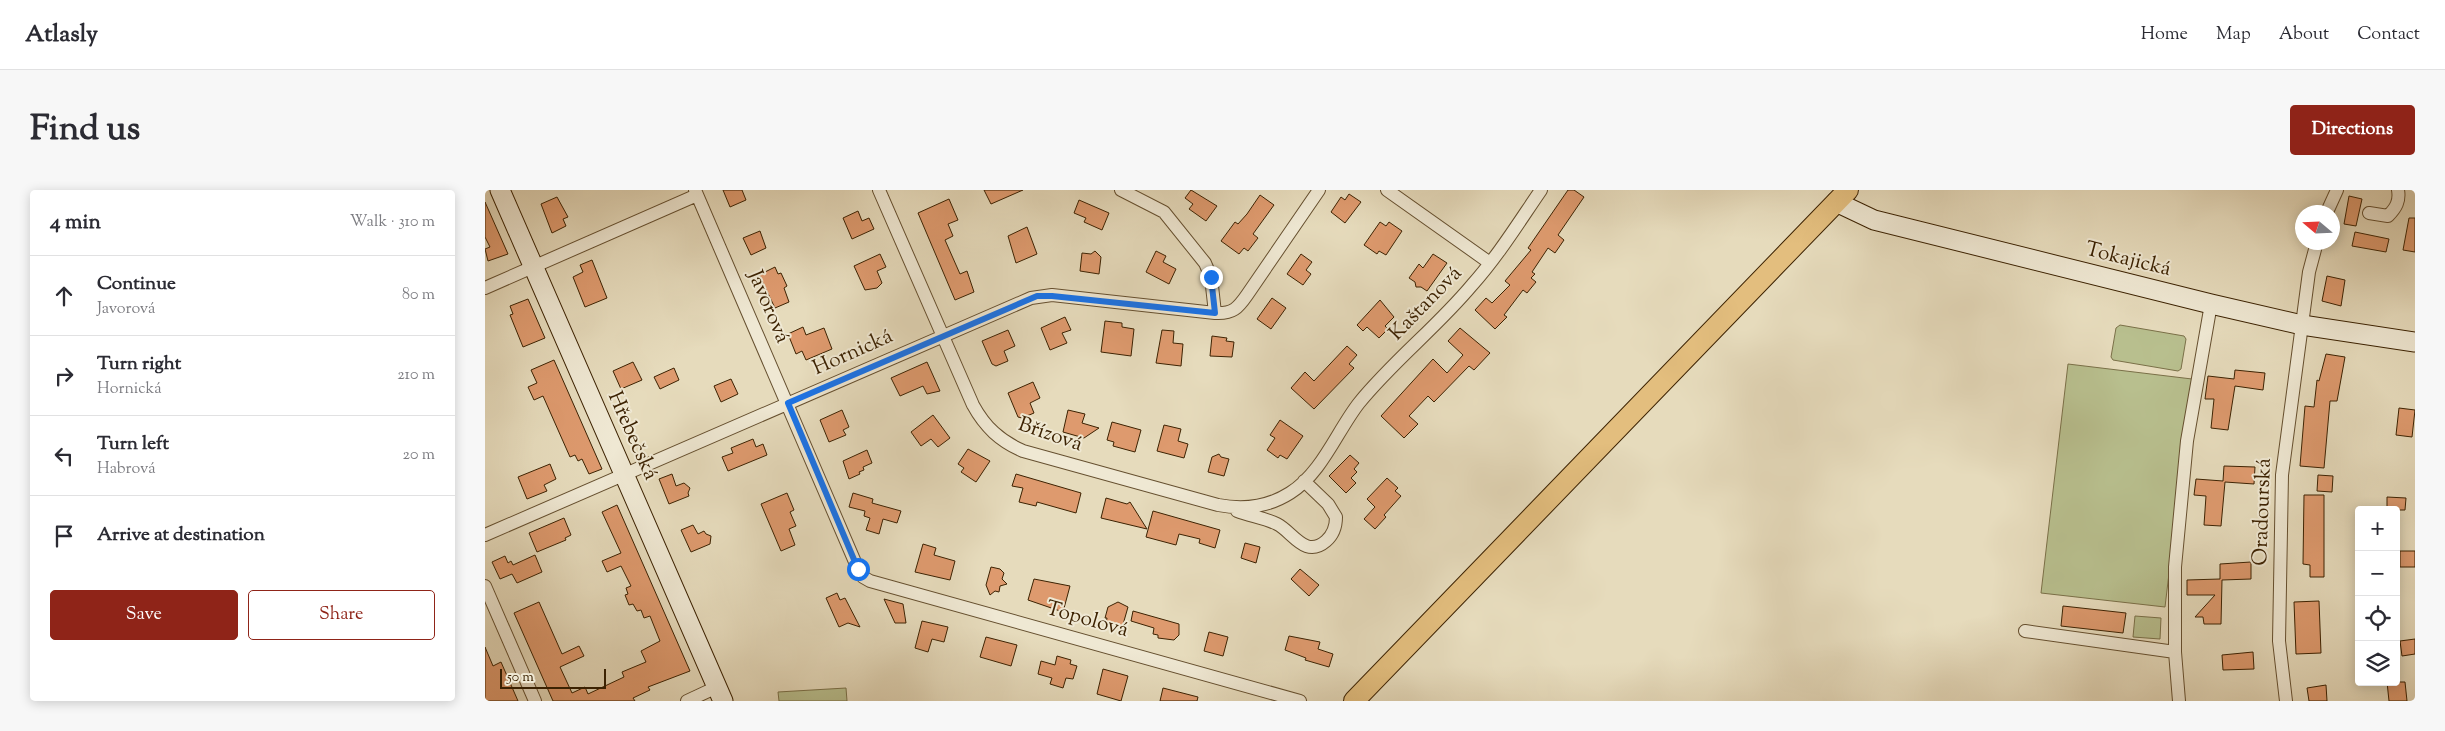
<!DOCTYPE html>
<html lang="en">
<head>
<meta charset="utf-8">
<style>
  body { margin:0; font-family:"Sorts Mill Goudy",serif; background:#f7f7f7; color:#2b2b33 }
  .controls { position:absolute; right:15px; bottom:15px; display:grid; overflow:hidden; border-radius:5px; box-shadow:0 2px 12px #0003 }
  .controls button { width:45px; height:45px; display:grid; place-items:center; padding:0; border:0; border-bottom:1px solid #e1e1e2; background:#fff; color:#2b2b33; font:25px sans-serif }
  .compass { position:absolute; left:1810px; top:15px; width:45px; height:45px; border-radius:50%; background:#fff; box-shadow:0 2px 12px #0003; rotate:289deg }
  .scale { position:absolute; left:15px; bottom:12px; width:106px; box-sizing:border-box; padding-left:5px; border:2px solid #3c2202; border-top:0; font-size:14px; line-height:18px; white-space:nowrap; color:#3c2202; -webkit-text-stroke:4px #efe8d3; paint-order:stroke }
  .stop { position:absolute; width:15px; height:15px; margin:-11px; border:4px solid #1a73e8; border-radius:50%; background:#fff }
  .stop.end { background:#1a73e8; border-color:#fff; box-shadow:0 1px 5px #0008 }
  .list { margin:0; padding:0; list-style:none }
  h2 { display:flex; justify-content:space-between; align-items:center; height:65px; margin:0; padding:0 20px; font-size:21px }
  h2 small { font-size:16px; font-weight:400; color:#7c7c81 }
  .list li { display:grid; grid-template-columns:32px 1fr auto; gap:15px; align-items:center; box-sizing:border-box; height:80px; padding:0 20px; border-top:1px solid #e1e1e2 }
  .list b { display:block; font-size:19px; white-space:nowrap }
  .list p { margin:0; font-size:16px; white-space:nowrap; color:#7c7c81 }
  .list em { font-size:16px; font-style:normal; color:#7c7c81 }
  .actions { display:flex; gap:10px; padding:15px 20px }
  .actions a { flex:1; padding:11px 0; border:1px solid #8f2418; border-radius:5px; text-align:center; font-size:18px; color:#8f2418 }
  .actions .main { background:#8f2418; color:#fff }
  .icon { flex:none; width:28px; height:28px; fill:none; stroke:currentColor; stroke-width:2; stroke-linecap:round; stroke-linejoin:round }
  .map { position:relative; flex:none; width:1930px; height:511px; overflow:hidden; border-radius:5px }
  header { display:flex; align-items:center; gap:30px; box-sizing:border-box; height:70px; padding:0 25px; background:#fff; border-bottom:1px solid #e1e1e2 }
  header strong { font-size:24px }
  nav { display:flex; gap:28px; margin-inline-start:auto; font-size:18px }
  .intro { display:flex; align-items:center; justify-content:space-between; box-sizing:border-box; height:120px; padding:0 30px }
  h1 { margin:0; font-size:35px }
  .button { padding:12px 22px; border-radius:5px; background:#8f2418; color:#fff; font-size:18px; font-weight:700 }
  main { display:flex; gap:30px; padding:0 30px }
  aside { flex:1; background:#fff; border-radius:5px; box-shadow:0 2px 12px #0003 }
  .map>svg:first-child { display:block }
  .green { fill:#b8bf8e; stroke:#7a7048 }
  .building { fill:#de9a6e; stroke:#3c2202 }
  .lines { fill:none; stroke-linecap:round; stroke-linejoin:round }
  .street-casing { stroke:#665030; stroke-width:14 }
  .secondary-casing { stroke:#3c2202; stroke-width:21 }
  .primary-casing { stroke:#3c2202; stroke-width:22 }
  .street { stroke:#efe8d3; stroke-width:12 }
  .secondary { stroke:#efe8d3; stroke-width:19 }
  .primary { stroke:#e3be7e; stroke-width:20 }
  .route { stroke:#1a73e8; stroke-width:6 }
  .labels { text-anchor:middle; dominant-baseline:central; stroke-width:4; stroke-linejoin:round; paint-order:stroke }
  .street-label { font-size:21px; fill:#3c2202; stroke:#efe8d3 }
</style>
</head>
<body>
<header>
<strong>Atlasly</strong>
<nav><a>Home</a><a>Map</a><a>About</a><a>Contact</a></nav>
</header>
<div class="intro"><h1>Find us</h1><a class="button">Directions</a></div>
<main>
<aside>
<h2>4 min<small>Walk · 310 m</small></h2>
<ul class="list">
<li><svg class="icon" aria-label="ahead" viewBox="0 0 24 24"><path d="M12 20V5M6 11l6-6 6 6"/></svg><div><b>Continue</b><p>Javorová</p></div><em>80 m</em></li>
<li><svg class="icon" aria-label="right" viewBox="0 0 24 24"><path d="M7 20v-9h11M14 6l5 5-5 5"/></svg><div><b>Turn right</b><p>Hornická</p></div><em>210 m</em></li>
<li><svg class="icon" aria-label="left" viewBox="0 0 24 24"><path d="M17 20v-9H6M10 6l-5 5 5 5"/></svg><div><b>Turn left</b><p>Habrová</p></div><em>20 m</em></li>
<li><svg class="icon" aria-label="arrive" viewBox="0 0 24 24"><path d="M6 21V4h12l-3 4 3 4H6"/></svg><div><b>Arrive at destination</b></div></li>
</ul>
<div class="actions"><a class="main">Save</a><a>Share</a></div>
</aside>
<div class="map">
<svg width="1930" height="511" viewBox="0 0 1930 511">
  <rect width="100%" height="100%" fill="#e6dbbc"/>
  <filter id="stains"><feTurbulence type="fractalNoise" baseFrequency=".004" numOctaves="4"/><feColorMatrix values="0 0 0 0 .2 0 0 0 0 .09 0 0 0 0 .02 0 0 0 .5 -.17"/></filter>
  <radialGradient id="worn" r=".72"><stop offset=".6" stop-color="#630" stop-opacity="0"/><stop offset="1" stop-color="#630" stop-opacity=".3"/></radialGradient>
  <!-- green -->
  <path class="green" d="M1635 135 1699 146 1701 149 1696 179 1693 181 1628 170 1626 167 1631 138Z
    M1583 174 1707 189 1680 417 1556 403Z
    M1650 426 1676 428 1675 449 1648 447Z
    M361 498 362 511H294L293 502Z"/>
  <!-- building -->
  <path class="building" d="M238 0H257L261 10 245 17Z
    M499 0H538L506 14Z
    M706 0 732 16 721 31 704 19 708 14 700 8Z
    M1083 0H1089L1099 7 1073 45 1079 50 1070 63 1063 58 1047 82 1050 84 1046 88 1051 92 1042 103 1038 100 1019 125 1022 127 1010 139 990 120 1001 108 1007 113 1025 95 1020 91 1046 60 1043 58Z
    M864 4 876 12 860 33 846 22 856 7 860 10Z
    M775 5 789 15 768 44 773 48 763 61 759 58 754 64 736 51 750 32 753 34 762 24Z
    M1864 6 1877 9 1871 36 1859 34Z
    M72 7 83 27 78 29 81 36 67 43 56 14Z
    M464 9 473 30 463 34 468 46 460 50 475 84 482 81 489 102 470 110 433 23Z
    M594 10 624 23 617 40 599 32 601 28 589 23Z
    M0 12 23 64 3 71 0 59 5 57 0 47Z
    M373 21 377 31 384 28 389 39 367 49 358 28Z
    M1924 28H1930V62L1918 60Z
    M895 32 901 36 904 32 917 41 901 65 894 61 892 64 879 55Z
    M542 37 552 64 531 73 523 46Z
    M275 41 281 58 266 65 258 48Z
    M1870 42 1904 49 1901 62 1867 56Z
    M610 61 616 67 614 84 595 81 597 63 606 64Z
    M671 61 681 66 678 72 691 79 684 94 661 82Z
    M395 64 401 77 392 81 397 93 392 98 380 100 369 76Z
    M816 64 827 72 821 80 826 84 818 95 802 84Z
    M948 64 962 73 942 101 936 97H931L930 92 924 88 934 74 938 78Z
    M107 70 122 108 100 117 88 87 98 82 95 75Z
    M290 77 293 84 296 83 302 96 299 98 304 112 290 118 274 85Z
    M1842 86 1860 90 1856 116 1837 111Z
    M787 108 801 118 786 139 772 129Z
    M43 109 60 148 38 157 25 125 28 124 25 116Z
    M895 110 909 127 900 136 903 139 894 148 882 137 878 141 872 135Z
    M580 127 586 140 577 143 582 153 565 160 556 138Z
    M620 131 637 133V137L649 139 646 166 616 162Z
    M318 137 321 145 339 138 347 159 321 170 317 161 311 164 303 144Z
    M975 138 1005 163 989 180 984 176 949 212 943 206 924 226 933 234 919 248 896 226 948 169 962 183 978 165 963 151Z
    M523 140 530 156 519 161 523 171 511 176 507 174 497 151Z
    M677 140 689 141 688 153 698 154 696 176 671 173Z
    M727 146 742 148 741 151 749 152 747 167 725 166Z
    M862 156 872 165 864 174 869 178 829 219 806 198 820 182 829 191Z
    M1841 164 1860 167 1852 211H1845L1839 278 1815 276 1820 216 1829 217 1832 190 1834 191Z
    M69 170 117 279 104 284 97 269 93 271 90 265 85 267 58 206 49 210 43 197 52 193 46 180Z
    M148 172 157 190 136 199 128 181Z
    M442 172 455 201 442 204 438 196 415 206 406 188Z
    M189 178 194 190 175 199 169 187Z
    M1750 180 1780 183 1778 200 1750 196 1743 240 1726 238 1729 209H1720L1723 186 1749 189Z
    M246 189 253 204 236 212 229 196Z
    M548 192 555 208 545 213 549 223 537 228 533 227 523 203Z
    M1914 218 1930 220 1927 247 1911 245Z
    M357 220 364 237 358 240 361 245 344 252 335 230Z
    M583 220 600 224 597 233 614 238 599 248 578 242Z
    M448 225 465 248 453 257 446 249 436 256 426 242Z
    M795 230 818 246 802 269 795 265 793 268 782 260 790 248 785 245Z
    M627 232 656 240 650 262 628 256 629 252 622 250Z
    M679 235 696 239 693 251 703 254 699 268 672 261Z
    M268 249 271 257 278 254 282 265 243 281 237 267 248 263 246 258Z
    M483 259 505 271 491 292 476 282 479 278 473 274Z
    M382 260 387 273 378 277 379 280 374 282 375 284 364 289 358 271Z
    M734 264 736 267 744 269 739 286 723 282 727 267Z
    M865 265 874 273 869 279 872 282 866 288 871 293 861 303 844 286Z
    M65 274 71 289 59 295 62 301 42 309 33 287Z
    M1739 276 1770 277 1769 294 1740 292 1736 336 1719 335 1721 306 1709 305 1711 289 1738 291Z
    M187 284 191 296 199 293 205 298 203 303 204 306 184 314 174 289Z
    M531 284 596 303 591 323 552 312 551 316 534 312 538 298 527 296Z
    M1833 285 1848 286 1847 302 1832 301Z
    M902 288 913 298 910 301 916 306 899 325 901 327 890 339 879 329 890 317 882 309Z
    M302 303 309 320 305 322 311 336 304 339 310 355 296 361 276 314Z
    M368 303 388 309 387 313 416 321 412 333 398 329 394 344 381 340 385 328 379 326 380 321 364 317Z
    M1819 305H1839V387H1825V375L1818 374Z
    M1902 307 1921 308 1920 320H1902Z
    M621 308 642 314 645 312 662 339 616 328Z
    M132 315 205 481 163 497 165 500 148 508 150 511H68L29 423 54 412 77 464 94 456 99 466 75 477 87 503 100 497 103 504 139 487 137 482 161 472 156 461 175 451 165 426 159 428 156 420 152 421 148 414 144 415 140 405 143 404 141 398 146 396 136 376 122 382 117 371 136 363 117 322Z
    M668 321 735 340 730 358 714 353 715 349 694 344 691 355 661 347Z
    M79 328 86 345 80 348 81 350 52 362 44 343Z
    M208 335 213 344 219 341 221 344 226 346 225 354 206 362 196 340Z
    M760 353 775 357 771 373 756 368Z
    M438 354 451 358 449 365 470 371 465 390 430 382Z
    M1915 361H1930V377H1915Z
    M50 365 57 382 32 393 27 384 15 389 7 372 20 366 23 373 26 371 28 375Z
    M1766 372V389L1737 390 1736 434H1719L1718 427H1710L1730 405H1702V390L1735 389V374Z
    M506 377 515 379 519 383 517 389 522 394 515 396 514 402 510 401 505 405 501 395Z
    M815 379 834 395 824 406 806 389Z
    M549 389 585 396 578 422 543 410Z
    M352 403 355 410 360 408 375 437 363 433 354 437 341 408Z
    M399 409 418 414 421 433H410Z
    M1834 411 1836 463 1811 464 1809 412Z
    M633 412 643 417 637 438H631L621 433 622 428H620L623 417Z
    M1578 416 1641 423 1638 443 1576 436Z
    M648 421 694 434V445L689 450 673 448V445L668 444 669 438 646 431Z
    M437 431 463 437 459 452 447 449 443 462 430 458Z
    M724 442 743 447 738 466 719 461Z
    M804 446 835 452 833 459 848 464 844 477 820 470 821 468 800 460Z
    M501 447 532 455 526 476 495 467Z
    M1930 449V464L1917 466 1915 451Z
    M0 457 8 476 16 472 33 511H0Z
    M1768 462 1769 479 1738 480 1737 465Z
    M572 466 586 470 585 474 592 476 588 489 581 488 578 498 565 494 567 488 553 484 556 471 570 475Z
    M618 479 643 486 636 511 612 504Z
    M1902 492H1920L1922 511H1904Z
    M1841 495 1842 511H1824L1822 498Z
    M678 498 713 507 712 511H675Z"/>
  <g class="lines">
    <defs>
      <path id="street" d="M210 0 373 379 378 387 385 391 815 511
        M394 0 488 215C500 237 515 251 538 261L733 315C759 320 783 317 805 303 837 283 852 241 874 213 908 171 952 137 987 95 1013 66 1034 32 1056 0
        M636 0 679 22 720 73 726 87 730 123
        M902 0 1005 73
        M1842 22 1852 0
        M1884 23 1903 26C1911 18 1915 11 1913 0
        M0 98 212 5
        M752 321C765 326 780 328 792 334 808 342 820 369 841 351 849 344 851 336 851 327L843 314 819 291
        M0 345 546 108 567 105 730 123C748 124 753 118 762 105L834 0
        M0 396 50 511
        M1540 441 1690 462
        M202 511 232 497
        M1694 511 1690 462V377L1702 251 1726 114
        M1801 511 1794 451 1797 285 1824 82 1832 52"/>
      <path id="secondary" d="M15 0 238 511
        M1351 12 1389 30 1726 114 1817 135 1930 152"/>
      <path id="primary" d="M869 511 1363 0"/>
    </defs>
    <!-- street casing -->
    <use href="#street" class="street-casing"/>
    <!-- secondary casing -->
    <use href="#secondary" class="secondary-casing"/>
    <!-- primary casing -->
    <use href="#primary" class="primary-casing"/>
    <!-- street -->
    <use href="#street" class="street"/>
    <!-- secondary -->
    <use href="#secondary" class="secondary"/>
    <!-- primary -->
    <use href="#primary" class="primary"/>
  </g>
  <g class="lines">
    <!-- route -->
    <path class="route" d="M373 379 303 213 552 106H567L730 123 726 87"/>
  </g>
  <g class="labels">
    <!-- street labels -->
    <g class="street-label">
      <text transform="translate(1643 70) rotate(14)">Tokajická</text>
      <text transform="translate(941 114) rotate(-46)">Kaštanová</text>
      <text transform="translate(283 117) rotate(67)">Javorová</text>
      <text transform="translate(368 163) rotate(-24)">Hornická</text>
      <text transform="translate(565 245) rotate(19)">Břízová</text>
      <text transform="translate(147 246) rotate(66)">Hřebečská</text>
      <text transform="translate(1778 322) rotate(-88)">Oradourská</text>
      <text transform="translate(602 430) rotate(16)">Topolová</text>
    </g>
  </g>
  <rect width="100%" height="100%" filter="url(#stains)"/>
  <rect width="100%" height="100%" fill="url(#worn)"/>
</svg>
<div class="controls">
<button>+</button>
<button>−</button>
<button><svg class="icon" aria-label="locate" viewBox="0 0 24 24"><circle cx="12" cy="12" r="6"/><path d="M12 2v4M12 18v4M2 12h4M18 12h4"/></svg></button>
<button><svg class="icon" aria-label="layers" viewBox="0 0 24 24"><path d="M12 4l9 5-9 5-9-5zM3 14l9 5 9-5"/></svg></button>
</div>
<svg class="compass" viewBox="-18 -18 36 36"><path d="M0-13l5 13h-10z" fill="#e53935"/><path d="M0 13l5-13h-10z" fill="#7c7c81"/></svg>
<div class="scale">50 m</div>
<div class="stop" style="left:373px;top:379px"></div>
<div class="stop end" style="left:726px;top:87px"></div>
</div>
</main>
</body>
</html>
